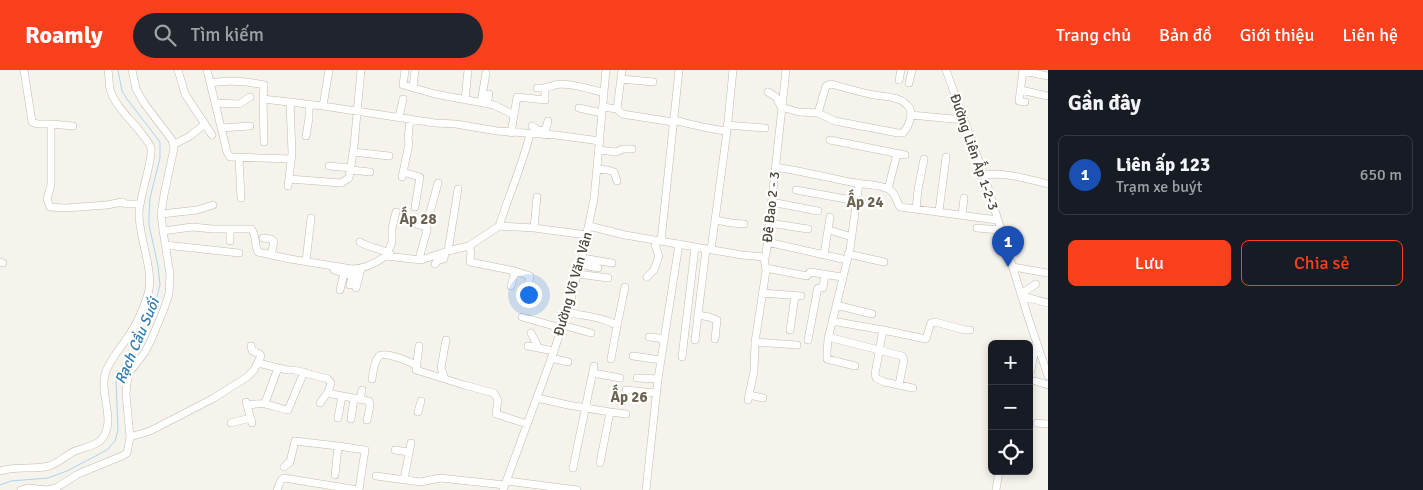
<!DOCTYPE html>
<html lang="vi">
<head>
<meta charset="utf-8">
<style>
  body { margin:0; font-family:Signika,sans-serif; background:#20242c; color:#f1f3f6 }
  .controls { position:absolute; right:15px; bottom:15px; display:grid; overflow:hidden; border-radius:8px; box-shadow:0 2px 8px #0003 }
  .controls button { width:45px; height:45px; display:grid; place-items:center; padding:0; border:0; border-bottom:1px solid #363941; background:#171b24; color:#f1f3f6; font:25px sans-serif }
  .you { position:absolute; left:528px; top:224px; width:18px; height:18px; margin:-12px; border:4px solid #fff; border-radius:50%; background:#1a73e8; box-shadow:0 0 0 8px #1a73e833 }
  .badge { display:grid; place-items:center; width:32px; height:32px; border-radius:50%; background:#fc3f1d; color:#fff; font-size:16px; font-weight:700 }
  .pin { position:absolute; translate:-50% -41px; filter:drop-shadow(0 1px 2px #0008) }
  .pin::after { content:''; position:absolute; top:26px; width:18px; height:15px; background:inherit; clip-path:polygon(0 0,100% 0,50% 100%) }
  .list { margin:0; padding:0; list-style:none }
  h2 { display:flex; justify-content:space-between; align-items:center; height:65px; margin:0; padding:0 20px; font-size:21px }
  h2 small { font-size:16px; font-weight:400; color:#9ea1a6 }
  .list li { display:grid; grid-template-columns:32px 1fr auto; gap:15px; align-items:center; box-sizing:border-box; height:80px; margin:0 10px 10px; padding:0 10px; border:1px solid #363941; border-radius:8px }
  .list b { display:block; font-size:19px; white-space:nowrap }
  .list p { margin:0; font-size:16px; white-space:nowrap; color:#9ea1a6 }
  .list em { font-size:16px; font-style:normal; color:#9ea1a6 }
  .actions { display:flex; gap:10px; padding:15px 20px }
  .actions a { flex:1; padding:11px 0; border:1px solid #fc3f1d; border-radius:8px; text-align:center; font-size:18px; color:#fc3f1d }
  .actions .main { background:#fc3f1d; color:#fff }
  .icon { flex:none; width:28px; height:28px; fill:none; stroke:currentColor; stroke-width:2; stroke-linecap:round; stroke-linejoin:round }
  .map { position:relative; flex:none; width:1048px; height:420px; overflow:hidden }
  header { display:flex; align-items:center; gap:30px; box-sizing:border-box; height:70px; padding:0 25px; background:#fc3f1d; color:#fff }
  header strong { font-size:24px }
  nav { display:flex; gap:28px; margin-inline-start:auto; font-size:18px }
  .search { width:350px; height:45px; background:#20242c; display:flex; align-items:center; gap:12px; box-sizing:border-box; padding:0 18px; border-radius:28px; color:#9ea1a6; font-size:19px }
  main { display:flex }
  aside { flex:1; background:#171b24 }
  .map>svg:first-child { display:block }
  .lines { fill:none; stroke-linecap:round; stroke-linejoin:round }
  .stream { stroke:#a9d4f2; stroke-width:1 }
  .minor-casing { stroke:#c2bbae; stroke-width:8 }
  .minor { stroke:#fff; stroke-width:7 }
  .labels { text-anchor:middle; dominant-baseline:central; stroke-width:4.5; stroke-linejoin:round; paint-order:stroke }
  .street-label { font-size:14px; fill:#4b4439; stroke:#fff }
  .neighbourhood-label { font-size:15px; font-weight:bold; fill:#6e6250; stroke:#fff }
  .water-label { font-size:15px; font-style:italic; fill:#2e7ab2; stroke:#fff }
</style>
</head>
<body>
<header>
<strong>Roamly</strong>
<div class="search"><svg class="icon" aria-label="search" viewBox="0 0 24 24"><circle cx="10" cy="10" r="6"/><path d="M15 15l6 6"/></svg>Tìm kiếm</div>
<nav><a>Trang chủ</a><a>Bản đồ</a><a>Giới thiệu</a><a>Liên hệ</a></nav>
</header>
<main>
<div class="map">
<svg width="1048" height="420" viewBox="0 0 1048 420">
  <rect width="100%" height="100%" fill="#f6f3ec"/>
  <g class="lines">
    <!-- stream -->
    <path class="stream" d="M0 415 11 411 48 408 67 401 107 380 115 371 118 360 116 312 122 296 140 269 155 234 160 215 158 196 149 155V145L150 128 160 88V72L127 29 122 21 118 0"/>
    <defs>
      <path id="minor" d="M24 0 32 52 37 54H51V115L47 129 50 137 65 138 107 135 122 132 126 134H140
        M178 0 185 24 212 65
        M207 0 227 82 230 87 290 89
        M405 0 403 15 435 24 494 35 514 45
        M946 0 984 105 1029 250 1048 306
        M1023 0 1019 31 1025 32
        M1023 1 1048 6
        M621 9 653 12
        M899 10 901 0
        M210 13C228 10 246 11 264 15L263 29 323 36 435 53 456 54 497 61 556 65 600 71
        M909 13 912 0
        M413 18 415 0
        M537 18C545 19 552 15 560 14 575 14 590 19 604 23
        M1021 20 1048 26
        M768 22 776 27 781 37 799 42 818 43 835 51 898 63H903C909 56 915 42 907 35 899 26 884 27 874 25 859 22 845 18 831 14L826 16 818 43
        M263 29 264 72
        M465 30 468 0
        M481 32 486 3
        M216 33 239 34 250 27
        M487 34 489 24
        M323 36 329 0
        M603 37 617 39 622 44 673 52
        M579 38 602 43
        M617 39 622 0
        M911 45 964 50
        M399 48 403 29
        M673 50C691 54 708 59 727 61
        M51 54 73 56
        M727 55 765 58
        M532 56 538 60 544 61
        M221 58 250 56
        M511 63 517 27 545 30V18
        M544 65 548 51
        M306 66 309 48V35
        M830 70 905 85
        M173 75 190 66 205 54
        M599 80 616 82 623 79H632
        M353 82 389 86
        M239 88 241 128
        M329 96 351 98
        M775 97C802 101 829 108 856 113 866 115 881 114 890 120 896 124 896 131 900 137L997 150
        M597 99 608 100 614 102 617 111
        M351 100 370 102
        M403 102 420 107 415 137
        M984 105C1006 102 1027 109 1048 114
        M402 107 409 74 408 69 410 49
        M289 109 341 113 349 108 354 76 361 0
        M288 116 292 83 290 32
        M888 119 897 84
        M796 120 857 131
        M771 132 818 141
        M916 139 918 120 924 89
        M939 141 946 87
        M161 144 197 140 213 135
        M962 145 964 128
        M716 150 731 153 744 154
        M409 152 426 157
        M769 153 808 159
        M499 156C509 125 522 96 530 64
        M589 156 625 165 742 185 764 187 766 185 786 0
        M534 158 537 127
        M977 158 1000 160
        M829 160 852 167
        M163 161 192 157 213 159H251C257 164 254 175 258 182L290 189 352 199C365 199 376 193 386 186L421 190 448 181 469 176 499 156 534 158 587 165
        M263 168 271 169 274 172 271 185
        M230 171V160
        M661 171 679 0
        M360 172C369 178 380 178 390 184
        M767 172 847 190
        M165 175 239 183
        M469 176 471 182 470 192 515 201 530 206 526 225
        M711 180 727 61 733 0
        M448 181 458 119
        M388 182 392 172V158L396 142
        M848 184 884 192
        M824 185 830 147
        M582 188 612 193
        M419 189 427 160 426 157 438 113
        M306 191 311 148
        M0 192 3 193
        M435 194 437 191 444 189 445 182
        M580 194 598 198
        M1013 197 1047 203
        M766 198 807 206 810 202 842 207
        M334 200 352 206
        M578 204 608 208
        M647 207 654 200 659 186 655 175 657 170
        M350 215 353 202
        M511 216 515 201
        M356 218 361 199
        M340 220 344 203
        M762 223 801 226
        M1021 224 1036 214
        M1022 226 1048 233
        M836 235 872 244
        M567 242C582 246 605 247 617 256L611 289
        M698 245 709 247 717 250 715 269
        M522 247 561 258
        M832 251 883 260 926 269 931 253 935 252 965 260H970
        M562 255 591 263
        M617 256 625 217
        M790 260 795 226
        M883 260 875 304 876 308 884 312 913 318
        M531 263 538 277
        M649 267 659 268 664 271
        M828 267 902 286 904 289 899 315
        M446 270 441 298 445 309 464 315 494 323 498 330 496 344 527 354
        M695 270 706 179
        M808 270 817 222 818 218H823L825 204
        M755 272 797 275
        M419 276 416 300 445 309
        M528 276 554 281
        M633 286 661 290
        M682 287 695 177
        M551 288 568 292
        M258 293 287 300H294L328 309 331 313 328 322 320 333
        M855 296 827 289V282L828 269 850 179 859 113
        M1029 300H1031L1034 284 1037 275
        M593 303 620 308
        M637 308 658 309
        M372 309C373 303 374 291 379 286 385 281 411 292 417 296
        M1035 311 1048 315
        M626 320 656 323
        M328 322 332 324 369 331 370 336 367 350
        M749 325 763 328
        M537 328 568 335 610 342 600 393
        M360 329 362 320
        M748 330 754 301 755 272 766 201 764 187
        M246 332 252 353
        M265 333 278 298
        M247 336C264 330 272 337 288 340L304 302
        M418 342 421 331
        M610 342 626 344
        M338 348 342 326
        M351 349 354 328
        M231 353 250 348
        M1037 353 1048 354
        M130 367 150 361 214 328 247 307 254 300 261 286 260 284 252 281 251 276
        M395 380 409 382
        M284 397 290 392 295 371 338 376
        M573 398 594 296
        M0 401C17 396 33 400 49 396 59 393 66 385 75 381 83 378 94 376 100 371 118 352 99 326 105 304 109 289 123 276 131 262 138 251 144 237 148 224 155 201 138 167 139 142 140 127 153 88 151 78 149 71 142 65 138 59 128 47 114 34 110 19 109 13 109 6 108 0
        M335 405 338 376 365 380 359 420
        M376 406 421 412 440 408 505 415
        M405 409V404L411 373
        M507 411 577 420
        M21 420 28 418 47 420
        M47 420 56 418 78 404 122 386 127 383 130 367 126 324 127 313 129 303 145 282 152 268 164 239 169 224 170 204 163 161 161 144 164 125 174 78 172 70 144 33 136 19 132 0
        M277 420 281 410 284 408 358 420
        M503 420 554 281 571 229 582 186 594 129 606 0
        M646 420 658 309 679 174
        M996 420 999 401"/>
    </defs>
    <!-- minor casing -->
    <use href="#minor" class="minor-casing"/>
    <!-- minor -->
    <use href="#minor" class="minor"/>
  </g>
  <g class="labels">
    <!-- street labels -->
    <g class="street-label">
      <text transform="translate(974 82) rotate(71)">Đường Liên Ấp 1-2-3</text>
      <text transform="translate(771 137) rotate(-84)">Đê Bao 2 - 3</text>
      <text transform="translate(573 214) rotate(-74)">Đường Võ Văn Vân</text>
    </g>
    <!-- neighbourhood labels -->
    <g class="neighbourhood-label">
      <text x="865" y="132">Ấp 24</text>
      <text x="418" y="149">Ấp 28</text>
      <text x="629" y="327">Ấp 26</text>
    </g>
    <!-- water labels -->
    <g class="water-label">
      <text transform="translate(137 271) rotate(-67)">Rạch Cầu Suối</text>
    </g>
  </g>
</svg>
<div class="controls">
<button>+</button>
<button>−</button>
<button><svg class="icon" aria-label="locate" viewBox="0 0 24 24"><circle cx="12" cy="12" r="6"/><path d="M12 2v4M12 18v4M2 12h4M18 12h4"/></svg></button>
</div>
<div class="you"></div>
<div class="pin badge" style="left:1008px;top:197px;background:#1a4fb4">1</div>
</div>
<aside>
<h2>Gần đây<small></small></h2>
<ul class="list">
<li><span class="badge" style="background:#1a4fb4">1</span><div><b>Liên ấp 123</b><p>Trạm xe buýt</p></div><em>650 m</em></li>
</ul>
<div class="actions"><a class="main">Lưu</a><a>Chia sẻ</a></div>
</aside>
</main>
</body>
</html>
